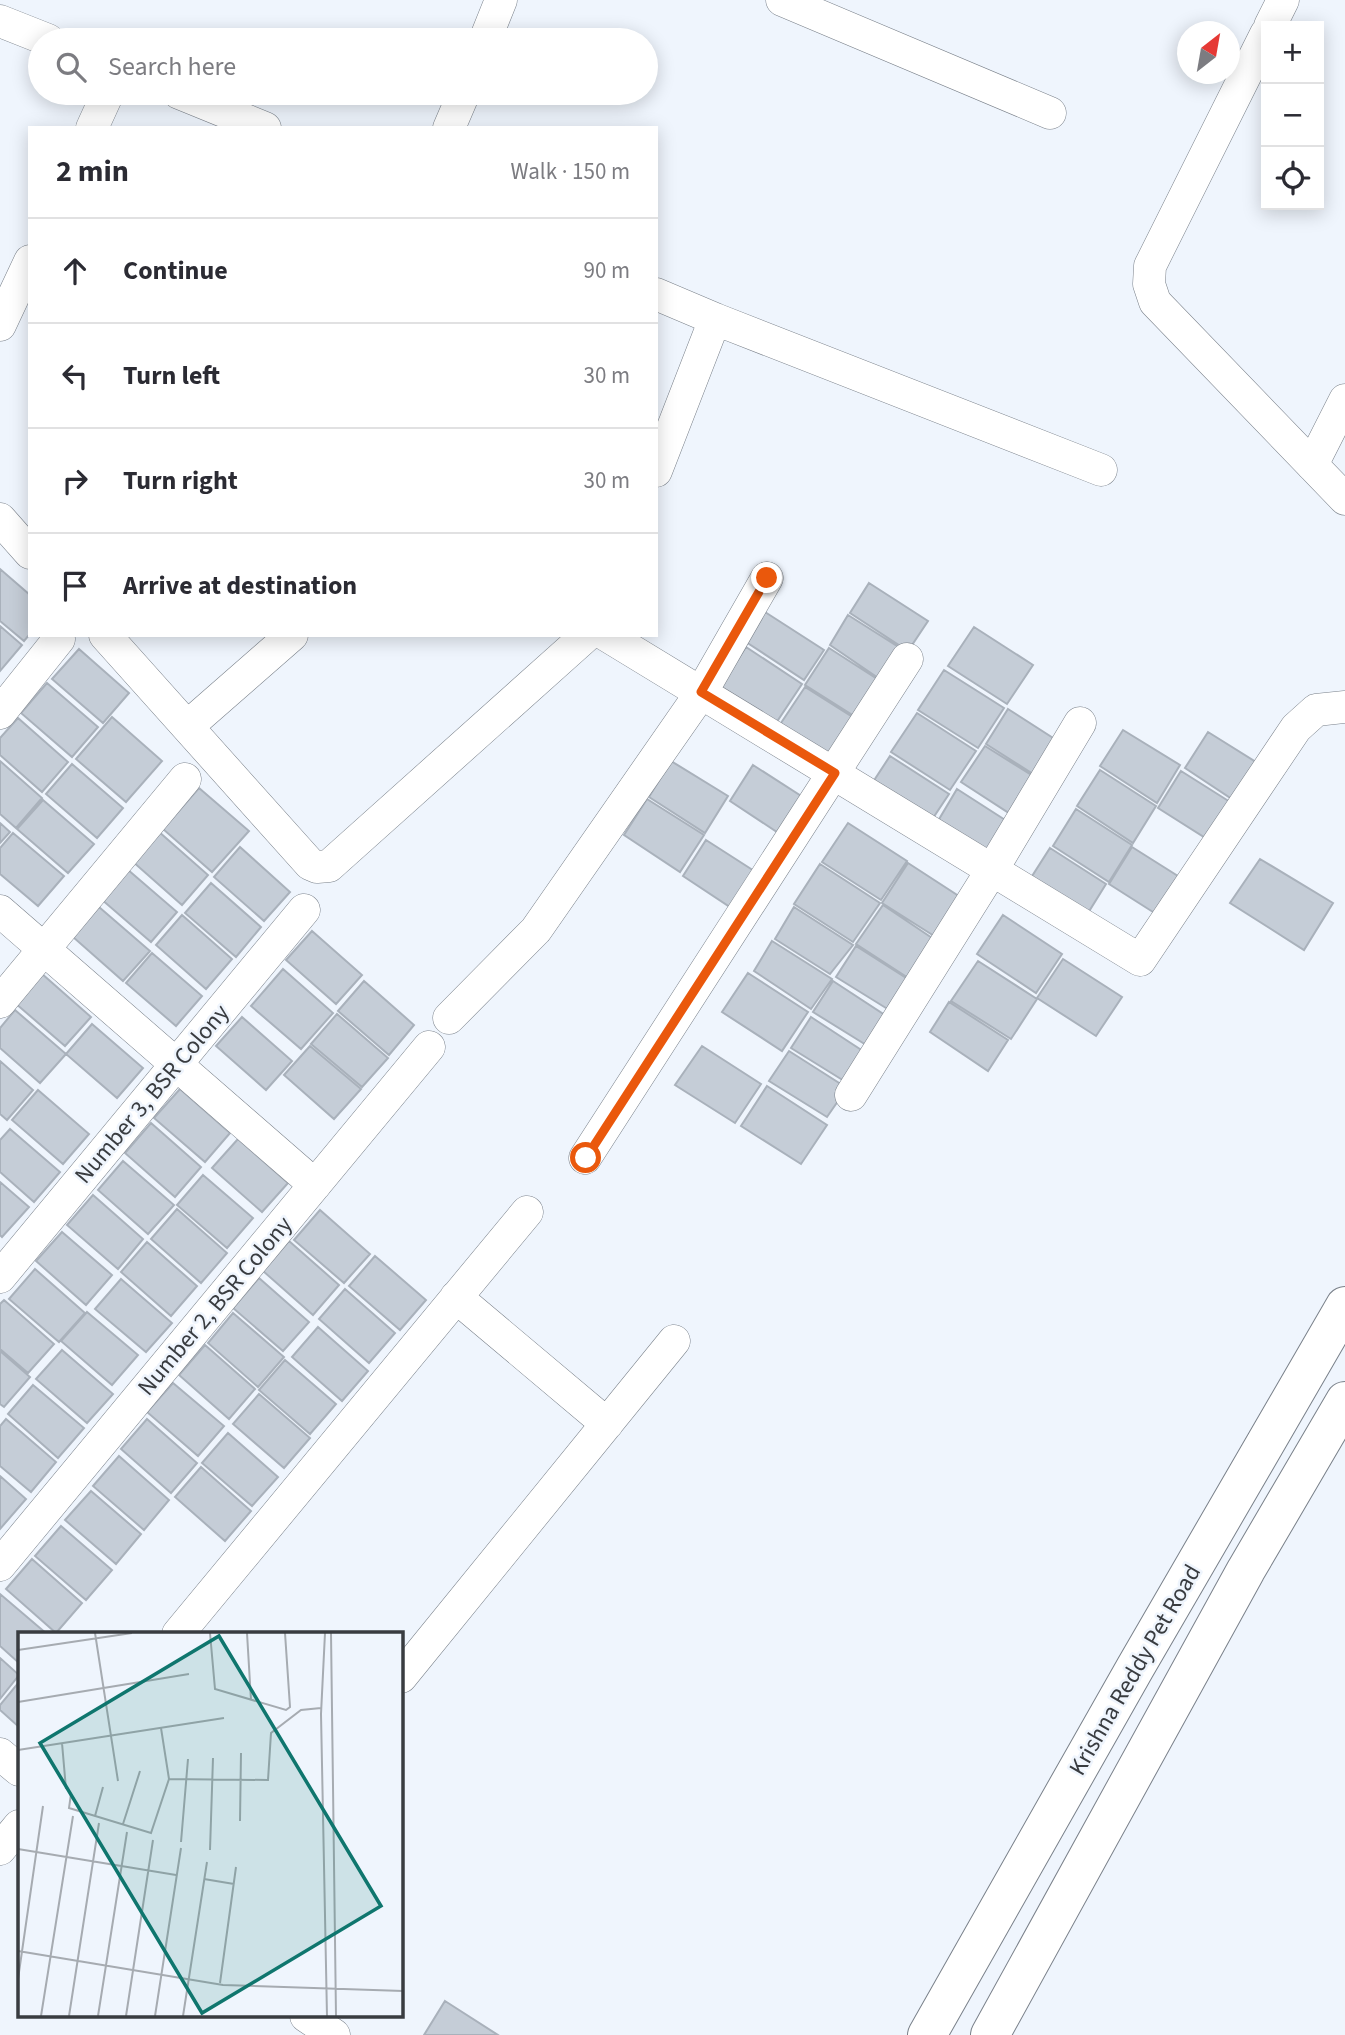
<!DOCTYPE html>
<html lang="en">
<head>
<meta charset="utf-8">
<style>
  body { margin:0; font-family:"Source Sans 3",sans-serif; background:#f2f2f3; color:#2b2b33 }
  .controls { position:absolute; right:21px; top:21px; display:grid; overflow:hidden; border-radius:0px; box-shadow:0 4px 18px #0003 }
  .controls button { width:63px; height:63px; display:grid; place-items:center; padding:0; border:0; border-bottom:2px solid #e1e1e2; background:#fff; color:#2b2b33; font:35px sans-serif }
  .compass { position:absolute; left:1177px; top:21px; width:63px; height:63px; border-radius:50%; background:#fff; box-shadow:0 4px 18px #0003; rotate:31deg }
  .stop { position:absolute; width:21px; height:21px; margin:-16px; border:5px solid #ea580c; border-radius:50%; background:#fff }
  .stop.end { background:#ea580c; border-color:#fff; box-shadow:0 2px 7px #0008 }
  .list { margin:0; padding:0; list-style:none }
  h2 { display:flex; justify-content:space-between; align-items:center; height:91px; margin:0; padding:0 28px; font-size:30px }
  h2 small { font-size:23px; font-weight:400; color:#7c7c81 }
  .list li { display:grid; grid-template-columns:46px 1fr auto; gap:21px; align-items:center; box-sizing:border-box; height:105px; padding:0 28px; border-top:2px solid #e1e1e2 }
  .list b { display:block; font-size:26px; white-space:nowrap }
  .list em { font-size:23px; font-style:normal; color:#7c7c81 }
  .icon { flex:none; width:38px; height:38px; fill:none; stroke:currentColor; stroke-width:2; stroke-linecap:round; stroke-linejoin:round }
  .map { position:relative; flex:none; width:1345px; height:2035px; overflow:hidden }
  .search { position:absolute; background:#fff; box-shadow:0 4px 18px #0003; left:28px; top:28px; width:630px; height:77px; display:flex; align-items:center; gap:18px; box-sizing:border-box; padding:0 24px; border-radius:38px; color:#7c7c81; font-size:26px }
  .panel { position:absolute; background:#fff; box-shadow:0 4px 18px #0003; left:28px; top:126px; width:630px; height:511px; border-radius:0px }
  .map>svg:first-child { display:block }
  .building { fill:#c5cdd7; stroke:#a9b1bb; stroke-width:2 }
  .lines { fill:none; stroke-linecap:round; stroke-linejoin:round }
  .minor-casing { stroke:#7a818a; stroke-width:33 }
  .secondary-casing { stroke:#7a818a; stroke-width:40 }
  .minor { stroke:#fff; stroke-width:32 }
  .secondary { stroke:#fff; stroke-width:38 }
  .route { stroke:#ea580c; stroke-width:9 }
  .labels { text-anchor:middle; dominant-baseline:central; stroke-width:5; stroke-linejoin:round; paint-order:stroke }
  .street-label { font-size:24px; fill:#393c40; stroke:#eff5fd }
  .inset-road { fill:none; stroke:#a6abb1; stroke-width:2 }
  .view { fill:#0f766e; fill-opacity:0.15; stroke:#0f766e; stroke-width:3.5 }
  .inset-edge { fill:none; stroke:#393c40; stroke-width:3.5 }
</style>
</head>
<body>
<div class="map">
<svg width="1345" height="2035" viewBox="0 0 1345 2035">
  <rect width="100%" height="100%" fill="#eff5fd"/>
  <!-- building -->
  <path class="building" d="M0 569 30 595V634L24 641 0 621Z
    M869 583 928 621 908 651 850 613Z
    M765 612 824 650 804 680 746 642Z
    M848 615 908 653 887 684 830 645Z
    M0 626 22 645 0 671Z
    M974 627 1033 665 1007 704 948 666Z
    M746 647 802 684 776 723 720 686Z
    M829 648 885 684 862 721 805 685Z
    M79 649 129 693 103 723 52 679Z
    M944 670 1004 708 978 748 918 710Z
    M47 683 98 727 72 757 21 713Z
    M805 687 862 723 835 763 779 726Z
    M1008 709 1064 745 1041 779 986 744Z
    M917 713 976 751 950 790 891 752Z
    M112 717 162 761 126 802 76 759Z
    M18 718 68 762 42 792 0 755V738Z
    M1123 730 1180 765 1157 803 1100 766Z
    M1208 732 1264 767 1241 805 1185 768Z
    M985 746 1041 781 1018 819 961 782Z
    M890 756 949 794 929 824 871 785Z
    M0 761 42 798 16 828 0 814Z
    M671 761 728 796 705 833 649 797Z
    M72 764 123 808 97 838 46 794Z
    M753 765 809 801 786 838 730 801Z
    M1100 770 1156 806 1133 843 1077 806Z
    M1181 771 1238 807 1215 844 1158 808Z
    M199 788 249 831 212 872 163 829Z
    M957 789 1013 825 991 862 935 826Z
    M647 799 704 835 680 872 624 835Z
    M43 800 94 844 68 873 17 829Z
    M1076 809 1132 845 1109 882 1053 846Z
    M0 823 10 832 0 843Z
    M848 823 907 861 881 900 822 862Z
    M158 831 208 875 182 905 132 861Z
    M13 833 64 876 38 906 0 874V848Z
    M706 840 762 876 739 913 683 876Z
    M240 847 290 892 264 921 214 877Z
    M1132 847 1189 883 1164 919 1109 884Z
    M1050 848 1106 884 1083 921 1027 884Z
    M1260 859 1333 903 1304 950 1230 903Z
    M908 863 968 902 942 941 882 903Z
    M820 864 880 903 853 942 794 904Z
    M127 869 177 912 151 942 101 899Z
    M211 883 261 927 236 957 185 913Z
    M883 905 941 944 916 983 856 944Z
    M99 907 150 951 123 981 73 937Z
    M794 907 853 945 830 974 775 939Z
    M182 915 232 959 206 989 156 945Z
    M1003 915 1062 954 1036 993 977 954Z
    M312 931 362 975 336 1004 286 960Z
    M772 941 832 979 811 1009 754 971Z
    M856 946 914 983 894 1013 836 977Z
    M152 953 202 996 176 1026 126 983Z
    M1063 959 1122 997 1096 1036 1037 998Z
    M978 961 1037 999 1011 1039 951 1001Z
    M283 969 333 1013 301 1049 251 1006Z
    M41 973 91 1017 65 1046 15 1003Z
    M748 973 808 1012 782 1051 722 1012Z
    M364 981 414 1025 389 1055 338 1011Z
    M833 981 891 1019 871 1048 813 1012Z
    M949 1002 1008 1040 988 1071 930 1032Z
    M15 1010 66 1054 40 1083 0 1048V1028Z
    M337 1014 388 1058 362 1087 311 1044Z
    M242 1017 292 1061 266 1090 216 1046Z
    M811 1017 869 1055 849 1084 791 1048Z
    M92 1024 143 1068 117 1098 66 1054Z
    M310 1046 361 1089 334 1119 284 1075Z
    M702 1046 761 1084 735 1123 675 1085Z
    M789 1051 847 1088 827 1117 769 1081Z
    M0 1061 33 1090 7 1120 0 1114Z
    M767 1086 827 1125 801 1164 741 1126Z
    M180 1089 230 1133 205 1162 154 1118Z
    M38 1090 89 1134 63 1164 12 1120Z
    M151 1123 201 1167 175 1197 125 1153Z
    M10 1129 60 1172 34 1202 0 1172V1140Z
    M238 1139 288 1183 262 1212 212 1168Z
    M123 1161 174 1205 148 1234 98 1190Z
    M203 1175 253 1218 227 1248 177 1205Z
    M0 1182 29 1207 2 1237 0 1235Z
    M93 1195 143 1239 118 1269 67 1225Z
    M177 1209 227 1253 201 1283 151 1239Z
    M320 1210 370 1254 344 1283 294 1240Z
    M62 1232 112 1275 86 1305 36 1261Z
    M289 1241 339 1285 313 1315 263 1271Z
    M147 1242 197 1286 171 1316 121 1272Z
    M375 1256 426 1300 400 1330 349 1286Z
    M35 1269 85 1313 59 1342 9 1299Z
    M259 1278 309 1322 283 1351 233 1308Z
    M121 1279 172 1323 146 1352 95 1309Z
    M345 1289 395 1333 369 1363 319 1319Z
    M4 1300 54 1344 28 1373 0 1349V1304Z
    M87 1312 138 1355 112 1385 61 1341Z
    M233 1313 284 1357 258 1387 208 1343Z
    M318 1327 368 1371 342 1401 292 1357Z
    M205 1345 255 1389 229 1419 179 1375Z
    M62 1350 113 1394 87 1423 36 1379Z
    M0 1351 30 1377 4 1407 0 1404Z
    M285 1360 336 1404 310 1434 259 1390Z
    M173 1383 224 1426 198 1456 147 1412Z
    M33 1385 84 1428 58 1458 8 1414Z
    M259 1394 310 1438 284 1468 233 1424Z
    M6 1419 56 1462 31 1492 0 1466V1426Z
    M147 1419 197 1463 171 1493 121 1449Z
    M228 1433 278 1477 252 1506 202 1463Z
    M119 1456 169 1500 144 1530 93 1486Z
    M201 1467 251 1511 225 1541 175 1497Z
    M0 1476 26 1499 0 1529Z
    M91 1491 141 1534 116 1564 65 1520Z
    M61 1526 112 1570 86 1600 35 1556Z
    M32 1559 82 1603 56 1633 6 1589Z
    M0 1594 47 1634H19V1663L0 1646Z
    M0 1658 19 1675 0 1699Z
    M19 1682V1727L0 1710V1705Z
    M445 2001 498 2035H424Z"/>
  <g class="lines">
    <defs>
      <path id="minor" d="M782 0 1050 113
        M0 21 48 40
        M1270 26 1283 0
        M1266 34 1150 266 1149 284 1155 302 1345 499
        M485 40 501 0
        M179 93 265 128
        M92 128 108 93
        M449 128 464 93
        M656 294 715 319 1101 470
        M0 325 30 261
        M1312 465 1345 400
        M656 471 715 319
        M0 519 30 553
        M105 635 310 864 317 867 329 866 587 635
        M606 635 1140 960 1296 728 1316 710 1345 707
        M0 713 59 639
        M188 726 292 635
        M0 911 315 1185
        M0 1002 185 779
        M449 1018 536 930 701 693 767 578
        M851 1095 992 870 1080 723
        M585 1158 907 659
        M0 1277 304 910
        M456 1297 607 1424
        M0 1565 429 1047
        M178 1634 527 1212
        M401 1677 674 1341
        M0 1754 19 1770
        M0 1849 19 1826
        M306 2016 334 2035"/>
      <path id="secondary" d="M927 2035 1135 1668 1345 1306
        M990 2035 1246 1570 1345 1401"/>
    </defs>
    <!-- minor casing -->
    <use href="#minor" class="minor-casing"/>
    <!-- secondary casing -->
    <use href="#secondary" class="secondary-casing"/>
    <!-- minor -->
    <use href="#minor" class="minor"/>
    <!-- secondary -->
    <use href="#secondary" class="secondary"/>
  </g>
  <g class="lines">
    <!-- route -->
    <path class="route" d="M586 1158 835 773 701 692 767 578"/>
  </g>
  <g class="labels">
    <!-- street labels -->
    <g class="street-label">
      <text transform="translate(152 1094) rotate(-50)">Number 3, BSR Colony</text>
      <text transform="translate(215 1306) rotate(-50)">Number 2, BSR Colony</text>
      <text transform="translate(1135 1670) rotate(-60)">Krishna Reddy Pet Road</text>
    </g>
  </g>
  <!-- overview -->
  <g transform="translate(18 1632)">
    <rect width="385" height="385" fill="#eff5fd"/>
    <path class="inset-road" d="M77 1 100 149M192 1 197 57 268 78 272 75 267 1M229 1 233 68M307 1 303 82 309 384M313 1 318 384M0 18 114 1M0 70 171 42M143 96 151 147M44 111 48 157M0 118 206 86M53 162 51 176 133 201 151 147 250 148 253 101 283 78 303 76M77 184 85 155M222 189 223 121M105 192 122 139M163 210 170 127M0 217 158 243M192 218 195 126M186 247 216 252M0 319 205 353 385 359M0 347 25 174M202 351 218 235M23 384 55 184M51 384 81 191M80 384 109 200M108 384 135 208M137 384 163 216M165 384 189 230"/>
    <path class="view" d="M201 4 363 274 184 381 22 111Z"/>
    <rect width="385" height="385" class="inset-edge"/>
  </g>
</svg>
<div class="controls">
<button>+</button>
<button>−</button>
<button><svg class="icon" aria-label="locate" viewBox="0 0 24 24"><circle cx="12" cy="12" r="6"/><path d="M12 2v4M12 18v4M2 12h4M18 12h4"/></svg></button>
</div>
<svg class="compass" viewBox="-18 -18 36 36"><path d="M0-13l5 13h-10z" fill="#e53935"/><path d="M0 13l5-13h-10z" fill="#7c7c81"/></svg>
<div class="stop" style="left:586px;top:1158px"></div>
<div class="stop end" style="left:767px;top:578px"></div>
<div class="search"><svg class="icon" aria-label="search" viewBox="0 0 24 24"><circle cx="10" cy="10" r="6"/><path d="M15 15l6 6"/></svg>Search here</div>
<section class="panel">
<h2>2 min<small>Walk · 150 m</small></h2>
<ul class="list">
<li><svg class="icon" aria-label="ahead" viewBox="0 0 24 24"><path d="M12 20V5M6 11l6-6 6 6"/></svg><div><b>Continue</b></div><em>90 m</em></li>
<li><svg class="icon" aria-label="left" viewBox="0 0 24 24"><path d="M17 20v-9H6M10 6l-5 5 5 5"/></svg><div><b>Turn left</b></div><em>30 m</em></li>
<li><svg class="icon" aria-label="right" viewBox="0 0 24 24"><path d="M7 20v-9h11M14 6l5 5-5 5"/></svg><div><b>Turn right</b></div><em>30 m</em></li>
<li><svg class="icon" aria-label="arrive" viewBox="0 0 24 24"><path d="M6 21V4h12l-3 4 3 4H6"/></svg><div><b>Arrive at destination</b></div></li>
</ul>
</section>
</div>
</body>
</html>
